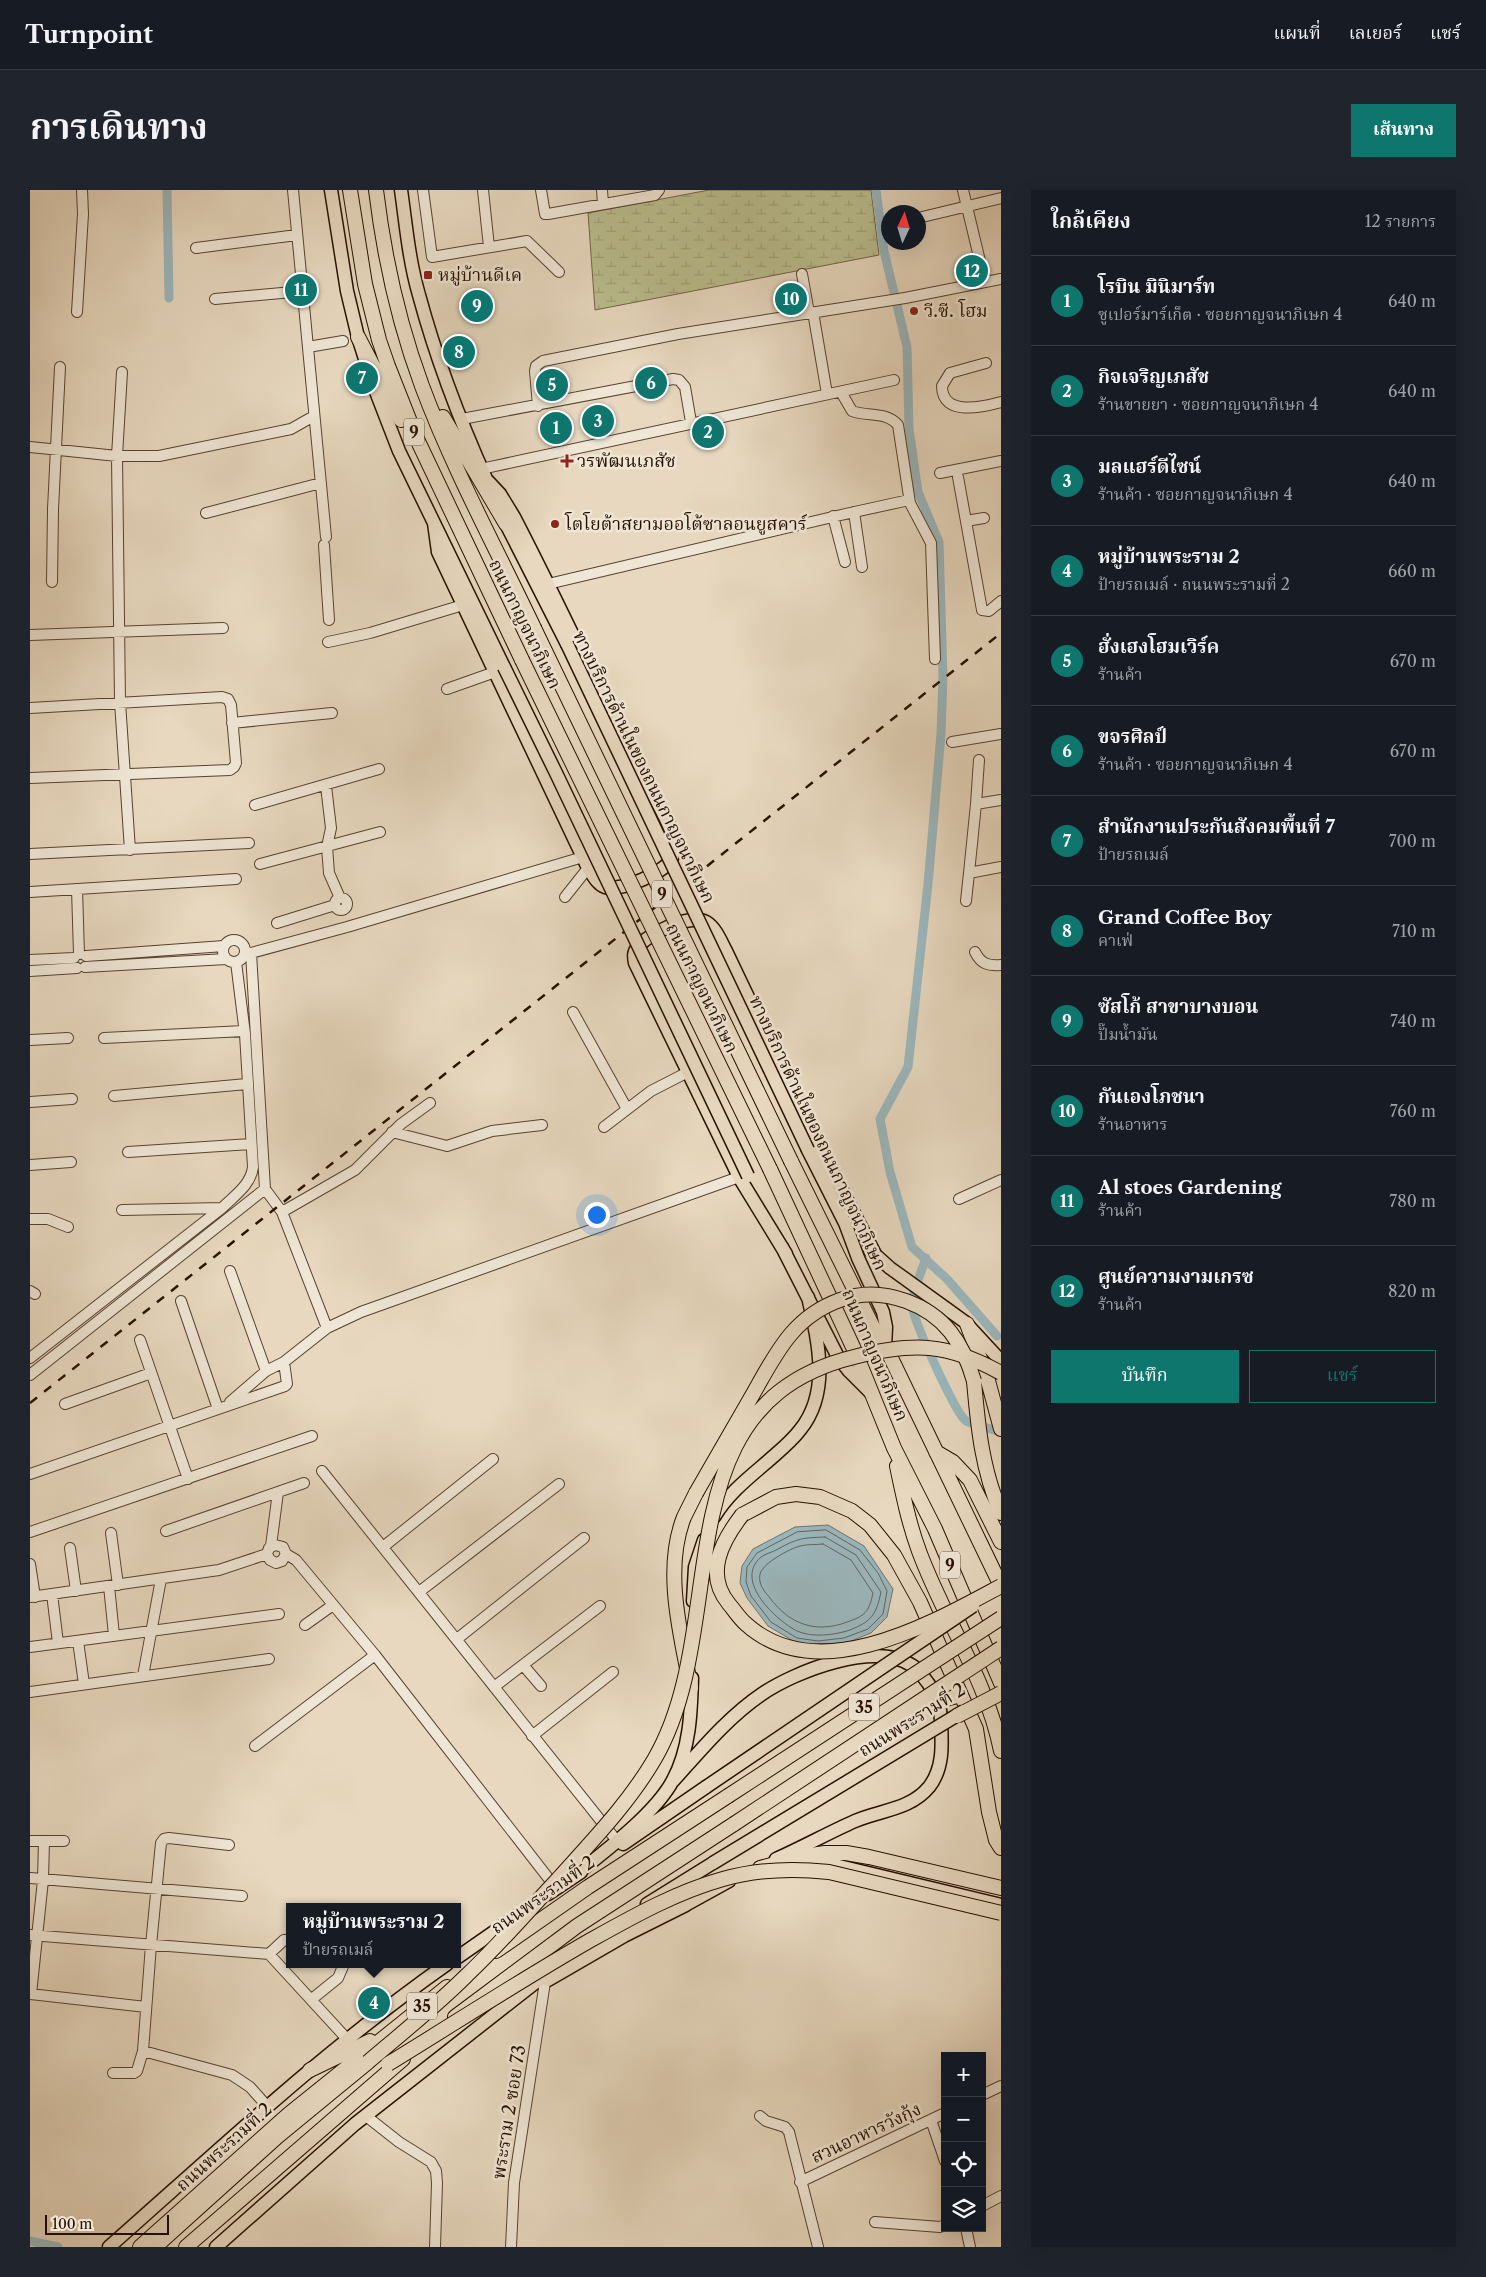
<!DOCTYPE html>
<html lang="th">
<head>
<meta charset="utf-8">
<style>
  body { margin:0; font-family:"Libre Caslon Text","Noto Serif Thai",serif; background:#20242c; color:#f1f3f6 }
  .controls { position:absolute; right:15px; bottom:15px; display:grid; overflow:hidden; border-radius:0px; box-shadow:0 5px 20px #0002 }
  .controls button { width:45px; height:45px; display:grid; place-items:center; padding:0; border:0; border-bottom:1px solid #363941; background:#171b24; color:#f1f3f6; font:25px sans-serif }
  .compass { position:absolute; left:851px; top:15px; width:45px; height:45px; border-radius:50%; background:#171b24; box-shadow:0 5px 20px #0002; rotate:4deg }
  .scale { position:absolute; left:15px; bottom:12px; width:124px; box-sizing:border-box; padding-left:5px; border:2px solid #281000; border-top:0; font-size:14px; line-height:18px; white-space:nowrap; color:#281000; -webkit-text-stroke:4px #efe6d5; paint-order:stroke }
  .you { position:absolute; left:566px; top:1024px; width:18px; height:18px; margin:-12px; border:4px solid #fff; border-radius:50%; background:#1a73e8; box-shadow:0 0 0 8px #1a73e833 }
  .badge { display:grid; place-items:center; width:32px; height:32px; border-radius:50%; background:#0f766e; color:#fff; font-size:16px; font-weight:700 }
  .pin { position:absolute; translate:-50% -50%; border:2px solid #fff; box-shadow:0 1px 5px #0006 }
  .popup { position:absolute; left:256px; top:1713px; width:175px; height:65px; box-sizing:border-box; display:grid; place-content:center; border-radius:0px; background:#171b24; filter:drop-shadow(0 1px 4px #0005); font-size:16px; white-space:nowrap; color:#9ea1a6 }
  .popup b { font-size:19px; color:#f1f3f6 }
  .popup::after { content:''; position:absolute; left:50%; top:100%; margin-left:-10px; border:10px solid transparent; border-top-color:#171b24 }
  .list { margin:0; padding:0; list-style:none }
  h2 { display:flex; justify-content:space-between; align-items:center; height:65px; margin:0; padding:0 20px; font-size:21px }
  h2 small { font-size:16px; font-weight:400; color:#9ea1a6 }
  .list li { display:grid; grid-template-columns:32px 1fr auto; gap:15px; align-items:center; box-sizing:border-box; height:90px; padding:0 20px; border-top:1px solid #363941 }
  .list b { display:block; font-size:19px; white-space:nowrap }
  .list p { margin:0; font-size:16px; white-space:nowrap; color:#9ea1a6 }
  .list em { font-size:16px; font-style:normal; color:#9ea1a6 }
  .actions { display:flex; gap:10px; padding:15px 20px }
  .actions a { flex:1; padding:11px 0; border:1px solid #0f766e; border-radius:0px; text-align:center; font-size:18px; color:#0f766e }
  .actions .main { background:#0f766e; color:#fff }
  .icon { flex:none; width:28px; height:28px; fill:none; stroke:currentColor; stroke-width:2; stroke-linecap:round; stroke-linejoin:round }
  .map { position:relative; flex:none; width:971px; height:2057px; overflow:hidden; border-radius:0px }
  header { display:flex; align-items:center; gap:30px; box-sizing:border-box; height:70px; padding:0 25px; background:#171b24; border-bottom:1px solid #363941 }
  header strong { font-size:24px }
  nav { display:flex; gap:28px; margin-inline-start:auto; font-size:18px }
  .intro { display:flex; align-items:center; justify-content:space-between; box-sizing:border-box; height:120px; padding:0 30px }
  h1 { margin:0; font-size:35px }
  .button { padding:12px 22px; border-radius:0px; background:#0f766e; color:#fff; font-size:18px; font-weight:700 }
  main { display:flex; gap:30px; padding:0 30px }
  aside { flex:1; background:#171b24; border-radius:0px; box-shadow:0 5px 20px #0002 }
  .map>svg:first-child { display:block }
  .wetland { fill:url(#wetland-marsh); stroke:#716647 }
  .water { fill:#9bb7bd; stroke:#6d7471 }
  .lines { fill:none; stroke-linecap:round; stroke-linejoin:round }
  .shore { stroke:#62645e; stroke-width:1 }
  .canal { stroke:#9bb7bd; stroke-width:9 }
  .minor-casing { stroke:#584230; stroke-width:12 }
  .major-casing { stroke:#281000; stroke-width:15 }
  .highway-casing { stroke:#281000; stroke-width:16 }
  .minor { stroke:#efe6d5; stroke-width:10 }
  .major { stroke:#e7d8bf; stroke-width:12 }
  .highway { stroke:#e7d8bf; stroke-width:14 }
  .rail { stroke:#281000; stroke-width:2.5; stroke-dasharray:9 9; stroke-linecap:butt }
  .major-bridge-casing { stroke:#281000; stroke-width:15; stroke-linecap:butt }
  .highway-bridge-casing { stroke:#281000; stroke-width:16; stroke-linecap:butt }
  .major-bridge { stroke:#e7d8bf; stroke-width:12 }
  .highway-bridge { stroke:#e7d8bf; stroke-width:14 }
  .poi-dot { fill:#8f2418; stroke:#efe6d5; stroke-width:2 }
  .labels { text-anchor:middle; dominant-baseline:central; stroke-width:5; stroke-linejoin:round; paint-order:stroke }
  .shield { fill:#efe6d5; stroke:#645040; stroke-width:1 }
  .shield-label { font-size:16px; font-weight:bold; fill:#281000 }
  .poi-label { font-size:18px; fill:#281000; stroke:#efe6d5; text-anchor:start }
  .street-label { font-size:18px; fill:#281000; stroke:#efe6d5 }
</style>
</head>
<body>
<header>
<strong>Turnpoint</strong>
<nav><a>แผนที่</a><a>เลเยอร์</a><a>แชร์</a></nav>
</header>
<div class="intro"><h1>การเดินทาง</h1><a class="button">เส้นทาง</a></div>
<main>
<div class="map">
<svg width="971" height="2057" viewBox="0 0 971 2057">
  <defs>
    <pattern id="wetland-marsh" width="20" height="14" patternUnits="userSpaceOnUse" patternTransform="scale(1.25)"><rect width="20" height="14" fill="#babd8e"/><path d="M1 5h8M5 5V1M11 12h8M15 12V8" fill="none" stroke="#a0a179"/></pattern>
  </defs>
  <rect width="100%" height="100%" fill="#e7d8bf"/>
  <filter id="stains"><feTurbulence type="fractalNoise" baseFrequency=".004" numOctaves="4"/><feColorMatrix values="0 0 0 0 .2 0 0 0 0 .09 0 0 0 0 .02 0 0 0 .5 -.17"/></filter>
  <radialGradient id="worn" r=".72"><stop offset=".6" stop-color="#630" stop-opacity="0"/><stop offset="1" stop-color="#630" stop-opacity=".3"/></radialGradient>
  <!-- wetland -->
  <path class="wetland" d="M679 0H841L849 65 565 120 558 23Z"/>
  <!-- water -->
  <path class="water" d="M798 1335 834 1356 863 1399 857 1427 841 1443 816 1453 788 1456 765 1452 738 1436 717 1408 710 1393 712 1376 723 1359 765 1337Z"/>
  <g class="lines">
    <!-- shore -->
    <path class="shore" d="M796 1340 830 1360 848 1383 857 1401 853 1424 838 1439 814 1448 788 1451 767 1448 741 1432 721 1406 716 1392 717 1377 727 1363 767 1342Z
      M795 1347 826 1365 851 1402C846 1425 842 1431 820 1440 805 1445 782 1448 767 1441 747 1431 703 1391 731 1367 735 1364 743 1362 748 1359 768 1348 772 1348 795 1347Z
      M793 1354 821 1370 843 1403C839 1422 835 1426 817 1432 786 1444 759 1434 740 1408 734 1401 728 1394 730 1384 733 1373 759 1359 770 1356 777 1354 786 1355 793 1354Z"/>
    <!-- canal -->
    <path class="canal" d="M137 0 139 108
      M846 0 854 61 877 157 879 239 888 302 909 352 913 488 911 544 898 694 878 877 850 929 860 982 882 1057 917 1089 967 1146
      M896 1068C891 1084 880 1104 883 1120 886 1135 924 1220 935 1230 940 1235 963 1239 971 1242
      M0 2051 28 2057"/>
    <defs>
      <path id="minor" d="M263 0 296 347
        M393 0 402 67 497 51 529 82
        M453 0 459 57
        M511 0 515 24H518L625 5 629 0
        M572 0 573 14
        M933 0 955 92
        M888 28 971 8
        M166 58 267 45
        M772 84 779 123
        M185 109 274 101
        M47 122 53 24 52 0
        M783 122 797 204
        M278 157 313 151
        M956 173 920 183 912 196C912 227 953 217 971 212
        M92 182 87 266 90 512 100 660
        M811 202 822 221C838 227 856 221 868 235L880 313 901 353 905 469
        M508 216 505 181 506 176 513 171 648 144 875 108 971 89
        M432 229 643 189 649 190 655 197 661 232
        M0 257 87 266H129L261 239 284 226
        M451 279 864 190
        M910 283 971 271
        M928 287 952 420 959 421 971 411
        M824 322 832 377
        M176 323 291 293
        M803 326 815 372
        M936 331 954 328
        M294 355 299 430
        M22 392 23 319 30 177
        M518 394 811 325 879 310
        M0 445 193 438
        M298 452 340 443 433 415
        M417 499 465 482
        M0 518 192 507 198 509 201 515 206 573 204 577 200 580 0 588
        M202 533 302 523
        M922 552 971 544
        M296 596 301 638 297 657 299 683 310 708
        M971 610 946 614 939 683 971 677
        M946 614 949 570
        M225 615 349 579
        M0 664 219 653
        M230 674 350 642
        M47 699 49 764
        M0 702 206 689
        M535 707 558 678
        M305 714a6 6 0 1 1 12 0a6 6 0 1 1-12 0Z
        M936 711 939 683
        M247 733 305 715
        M193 761a11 11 0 1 1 22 0a11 11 0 1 1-22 0Z
        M215 762 221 763 317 737 553 667
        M945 762C951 774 958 776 971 775
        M56 766 194 756
        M0 770 44 768
        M55 777 196 769
        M0 781 47 778
        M543 822 597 919
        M74 848 214 841
        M0 850 38 848
        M84 906 217 894
        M0 912 42 909
        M574 937 621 901 658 882
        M362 942 417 956 462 941 512 935
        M98 962 221 954
        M0 975 41 972
        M235 999 252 1022 297 1138 331 1122 709 987
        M929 1009 971 990
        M92 1020 192 1018
        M252 1022 325 980 371 934 400 913
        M0 1029H18L38 1037
        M200 1081 236 1181
        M0 1101 5 1104
        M151 1111 188 1219
        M110 1150 158 1289
        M0 1168 192 1018C204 1006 221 995 223 977L215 844 206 772
        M0 1185 235 999 221 763
        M200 1212 236 1181 254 1172 297 1138
        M35 1214 121 1183
        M292 1281 587 1651
        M0 1284 255 1196 257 1194 254 1172
        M136 1341 274 1293
        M0 1342 282 1246
        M81 1343 88 1395
        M241 1356 248 1302
        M353 1357 463 1269
        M40 1358 46 1401
        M256 1364 266 1370 345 1465 526 1698
        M0 1374 5 1407
        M79 1396 84 1445
        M389 1402 529 1294
        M22 1404 28 1453
        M0 1407 189 1380 237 1364 239 1358 245 1355 253 1357 256 1364 252 1371 246 1373 240 1370 237 1364
        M275 1435 303 1415
        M427 1449 554 1348
        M48 1451 54 1494
        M0 1457 249 1424
        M493 1475 511 1496
        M113 1486 131 1389
        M464 1497 570 1416
        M0 1502 239 1469
        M502 1546 583 1482
        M225 1556 345 1465
        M0 1651H34
        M0 1688 212 1706
        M0 1745 239 1764 317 1849
        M239 1764 254 1750H260
        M0 1804 116 1817
        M1 1804 13 1690 14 1651
        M282 1809 308 1788 314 1774
        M113 1861 202 1885 220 1897 237 1916
        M83 1883H104L107 1881 113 1861 121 1755 131 1653 134 1649 139 1648 199 1655
        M952 1905 971 1896
        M336 1926 369 1952 401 1972 406 1981 407 1993 405 2057
        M730 1926 736 1931 755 1937 759 1942 788 2057
        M901 1930 915 1971
        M770 1992 915 1923
        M952 2016 971 2006
        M845 2032 910 2037 915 2035
        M936 2038 940 2057
        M481 2057 484 1993 515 1792"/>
      <path id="major" d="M301 0 317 101 328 147 343 194 369 261 474 477
        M371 0C376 35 379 71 389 105 406 168 430 231 457 291
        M472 326 537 454
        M404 333 408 362 558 678C563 685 567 694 575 697 591 702 636 682 642 668 645 662 645 652 643 646 633 616 612 590 599 562 561 483 524 404 484 327L470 304 455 288
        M778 960 815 1033 828 1068 853 1122 856 1137 855 1157
        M752 1057 808 1167 819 1181 841 1203
        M840 1060 860 1078 935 1132 971 1171
        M756 1064 709 987 605 773C604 767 603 763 607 758 617 744 660 723 676 732 686 738 691 752 696 761L787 952 846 1066
        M684 1327C698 1304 717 1289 737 1272 748 1262 761 1252 770 1240 801 1202 788 1151 778 1107
        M663 1411 665 1377 674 1350
        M643 1591C671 1560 698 1527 732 1504 766 1481 845 1450 883 1476 889 1480 893 1487 898 1493 906 1504 911 1518 911 1531 912 1554 914 1578 899 1597 880 1620 850 1620 825 1631 798 1643 773 1657 746 1669
        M593 1654 676 1597
        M759 1675 787 1673 805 1675 971 1715
        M544 1686C574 1662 626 1623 643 1590 660 1559 661 1522 662 1488
        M518 1704 551 1682
        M617 1714 683 1673
        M650 1718 699 1691
        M428 1767 494 1721
        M518 1790 594 1746 656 1715
        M79 2057C189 1960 296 1859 417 1774
        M186 2057 325 1934 524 1778"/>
      <path id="highway" d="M320 0 335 94 349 150 358 176 386 247 492 470
        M346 0C354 66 369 134 392 196 423 279 466 358 504 438
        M328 147 371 230
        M413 227 476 334
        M761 971 843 1137 860 1166 971 1396
        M740 979 823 1157 864 1258 905 1339 971 1493
        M937 1134 957 1187 971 1239
        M944 1191C948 1237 952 1280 971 1323
        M906 1262 923 1272 940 1290 971 1352
        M867 1276C873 1305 879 1334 889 1361 914 1429 957 1490 971 1561
        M712 1325 746 1307 766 1304 790 1307 822 1321 840 1335 864 1365 890 1412 946 1539 959 1622 966 1650 971 1658
        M661 1498C651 1446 633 1380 654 1327 658 1319 662 1311 666 1303
        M908 1511 931 1505
        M730 1678 774 1666 795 1663H816L839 1667 971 1698
        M466 1761 558 1697 698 1606
        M425 1827 547 1736 704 1634
        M280 1880 340 1851
        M110 2057 259 1924 417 1797
        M125 2057 248 1946 338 1872
        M156 2057 373 1869"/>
    </defs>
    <!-- minor casing -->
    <use href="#minor" class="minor-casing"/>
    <!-- major casing -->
    <use href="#major" class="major-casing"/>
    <!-- highway casing -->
    <use href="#highway" class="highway-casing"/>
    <!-- minor -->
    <use href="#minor" class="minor"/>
    <!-- major -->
    <use href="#major" class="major"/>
    <!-- highway -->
    <use href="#highway" class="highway"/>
    <!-- rail -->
    <path class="rail" d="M0 1213 971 443"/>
    <defs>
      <path id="major-bridge" d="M537 454 778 960
        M474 477 526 583 718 986
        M676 1597 943 1416
        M683 1673 934 1521"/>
      <path id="highway-bridge" d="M504 438 761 971
        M492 470 740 979
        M666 1303C684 1272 701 1242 719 1211 744 1168 760 1128 810 1110 832 1102 854 1103 876 1111 915 1125 933 1153 944 1191
        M712 1325C692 1351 674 1384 699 1414 705 1421 710 1429 716 1434 788 1499 902 1433 971 1396
        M927 1526 971 1503
        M698 1606 971 1428
        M704 1634 971 1458
        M338 1872C371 1844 406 1816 437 1785 469 1755 498 1721 528 1689 562 1651 598 1614 624 1570 704 1434 627 1215 824 1167 884 1152 917 1153 971 1183
        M358 1874C425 1833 491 1790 559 1751 602 1727 646 1702 693 1689 728 1679 763 1678 799 1682L971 1723"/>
    </defs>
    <!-- major-bridge casing -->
    <use href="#major-bridge" class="major-bridge-casing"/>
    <!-- highway-bridge casing -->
    <use href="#highway-bridge" class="highway-bridge-casing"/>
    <!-- major-bridge -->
    <use href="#major-bridge" class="major-bridge"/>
    <!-- highway-bridge -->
    <use href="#highway-bridge" class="highway-bridge"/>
  </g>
  <!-- markers -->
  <g class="poi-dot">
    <rect x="393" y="80" width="10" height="10" rx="2.5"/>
    <circle cx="884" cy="121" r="5"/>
    <path d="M534.5 263.5h5v5h5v5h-5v5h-5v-5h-5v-5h5z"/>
    <circle cx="525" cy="334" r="5"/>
  </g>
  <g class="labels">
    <!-- shield labels -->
    <g class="shield">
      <rect x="374" y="228.5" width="20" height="27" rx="4"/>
      <rect x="622" y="690.5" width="20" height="27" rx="4"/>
      <rect x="910" y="1361.5" width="20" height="27" rx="4"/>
      <rect x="819" y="1503.5" width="30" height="27" rx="4"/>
      <rect x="377" y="1802.5" width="30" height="27" rx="4"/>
    </g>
    <g class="shield-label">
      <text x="384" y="242">9</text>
      <text x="632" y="704">9</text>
      <text x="920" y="1375">9</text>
      <text x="834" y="1517">35</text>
      <text x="392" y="1816">35</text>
    </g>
    <!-- poi labels -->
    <g class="poi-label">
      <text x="408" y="85">หมู่บ้านดีเค</text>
      <text x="894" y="121">วี.ซี. โฮม</text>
      <text x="547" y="271">วรพัฒนเภสัช</text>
      <text x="535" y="334">โตโยต้าสยามออโต้ซาลอนยูสคาร์</text>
    </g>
    <!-- street labels -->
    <g class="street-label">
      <text transform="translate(495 434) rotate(64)">ถนนกาญจนาภิเษก</text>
      <text transform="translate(614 577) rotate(64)">ทางบริการด้านในของถนนกาญจนาภิเษก</text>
      <text transform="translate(672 798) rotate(64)">ถนนกาญจนาภิเษก</text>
      <text transform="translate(788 943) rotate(65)">ทางบริการด้านในของถนนกาญจนาภิเษก</text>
      <text transform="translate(845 1165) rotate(67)">ถนนกาญจนาภิเษก</text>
      <text transform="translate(882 1530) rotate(-32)">ถนนพระรามที่ 2</text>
      <text transform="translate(513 1705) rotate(-35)">ถนนพระรามที่ 2</text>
      <text transform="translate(479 1922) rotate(-81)">พระราม 2 ซอย 73</text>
      <text transform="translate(836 1943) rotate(-25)">สวนอาหารวังกุ้ง</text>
      <text transform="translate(194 1957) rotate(-42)">ถนนพระรามที่ 2</text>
    </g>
  </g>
  <rect width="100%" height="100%" filter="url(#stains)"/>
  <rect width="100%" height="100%" fill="url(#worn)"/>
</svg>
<div class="controls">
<button>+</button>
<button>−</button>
<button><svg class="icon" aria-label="locate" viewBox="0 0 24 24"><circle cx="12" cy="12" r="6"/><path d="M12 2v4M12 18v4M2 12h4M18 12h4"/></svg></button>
<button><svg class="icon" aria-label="layers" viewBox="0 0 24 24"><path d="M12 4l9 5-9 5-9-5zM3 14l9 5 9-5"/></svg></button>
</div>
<svg class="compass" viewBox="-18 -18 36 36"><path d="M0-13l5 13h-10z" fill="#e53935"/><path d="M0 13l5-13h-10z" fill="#9ea1a6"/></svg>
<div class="scale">100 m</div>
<div class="you"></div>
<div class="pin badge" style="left:526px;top:238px">1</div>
<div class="pin badge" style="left:678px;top:242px">2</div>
<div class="pin badge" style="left:568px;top:231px">3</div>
<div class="pin badge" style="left:344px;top:1813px">4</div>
<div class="popup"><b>หมู่บ้านพระราม 2</b>ป้ายรถเมล์</div>
<div class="pin badge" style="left:522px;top:195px">5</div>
<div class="pin badge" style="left:621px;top:193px">6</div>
<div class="pin badge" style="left:332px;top:188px">7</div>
<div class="pin badge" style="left:429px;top:162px">8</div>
<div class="pin badge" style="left:447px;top:116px">9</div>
<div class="pin badge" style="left:761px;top:109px">10</div>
<div class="pin badge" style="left:271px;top:100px">11</div>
<div class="pin badge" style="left:942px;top:81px">12</div>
</div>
<aside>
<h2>ใกล้เคียง<small>12 รายการ</small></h2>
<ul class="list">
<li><span class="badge">1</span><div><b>โรบิน มินิมาร์ท</b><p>ซูเปอร์มาร์เก็ต · ซอยกาญจนาภิเษก 4</p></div><em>640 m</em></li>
<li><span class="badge">2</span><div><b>กิจเจริญเภสัช</b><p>ร้านขายยา · ซอยกาญจนาภิเษก 4</p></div><em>640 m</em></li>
<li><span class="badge">3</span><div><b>มลแฮร์ดีไซน์</b><p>ร้านค้า · ซอยกาญจนาภิเษก 4</p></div><em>640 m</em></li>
<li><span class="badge">4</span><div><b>หมู่บ้านพระราม 2</b><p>ป้ายรถเมล์ · ถนนพระรามที่ 2</p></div><em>660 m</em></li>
<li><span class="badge">5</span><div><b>ฮั่งเฮงโฮมเวิร์ค</b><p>ร้านค้า</p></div><em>670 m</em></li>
<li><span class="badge">6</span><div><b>ขจรศิลป์</b><p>ร้านค้า · ซอยกาญจนาภิเษก 4</p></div><em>670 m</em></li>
<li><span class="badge">7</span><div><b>สำนักงานประกันสังคมพื้นที่ 7</b><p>ป้ายรถเมล์</p></div><em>700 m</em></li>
<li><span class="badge">8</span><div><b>Grand Coffee Boy</b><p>คาเฟ่</p></div><em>710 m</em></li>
<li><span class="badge">9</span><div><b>ซัสโก้ สาขาบางบอน</b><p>ปั๊มน้ำมัน</p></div><em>740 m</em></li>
<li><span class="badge">10</span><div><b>กันเองโภชนา</b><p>ร้านอาหาร</p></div><em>760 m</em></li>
<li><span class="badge">11</span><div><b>Al stoes Gardening</b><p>ร้านค้า</p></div><em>780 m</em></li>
<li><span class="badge">12</span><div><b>ศูนย์ความงามเกรซ</b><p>ร้านค้า</p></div><em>820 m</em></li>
</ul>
<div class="actions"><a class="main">บันทึก</a><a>แชร์</a></div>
</aside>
</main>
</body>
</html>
